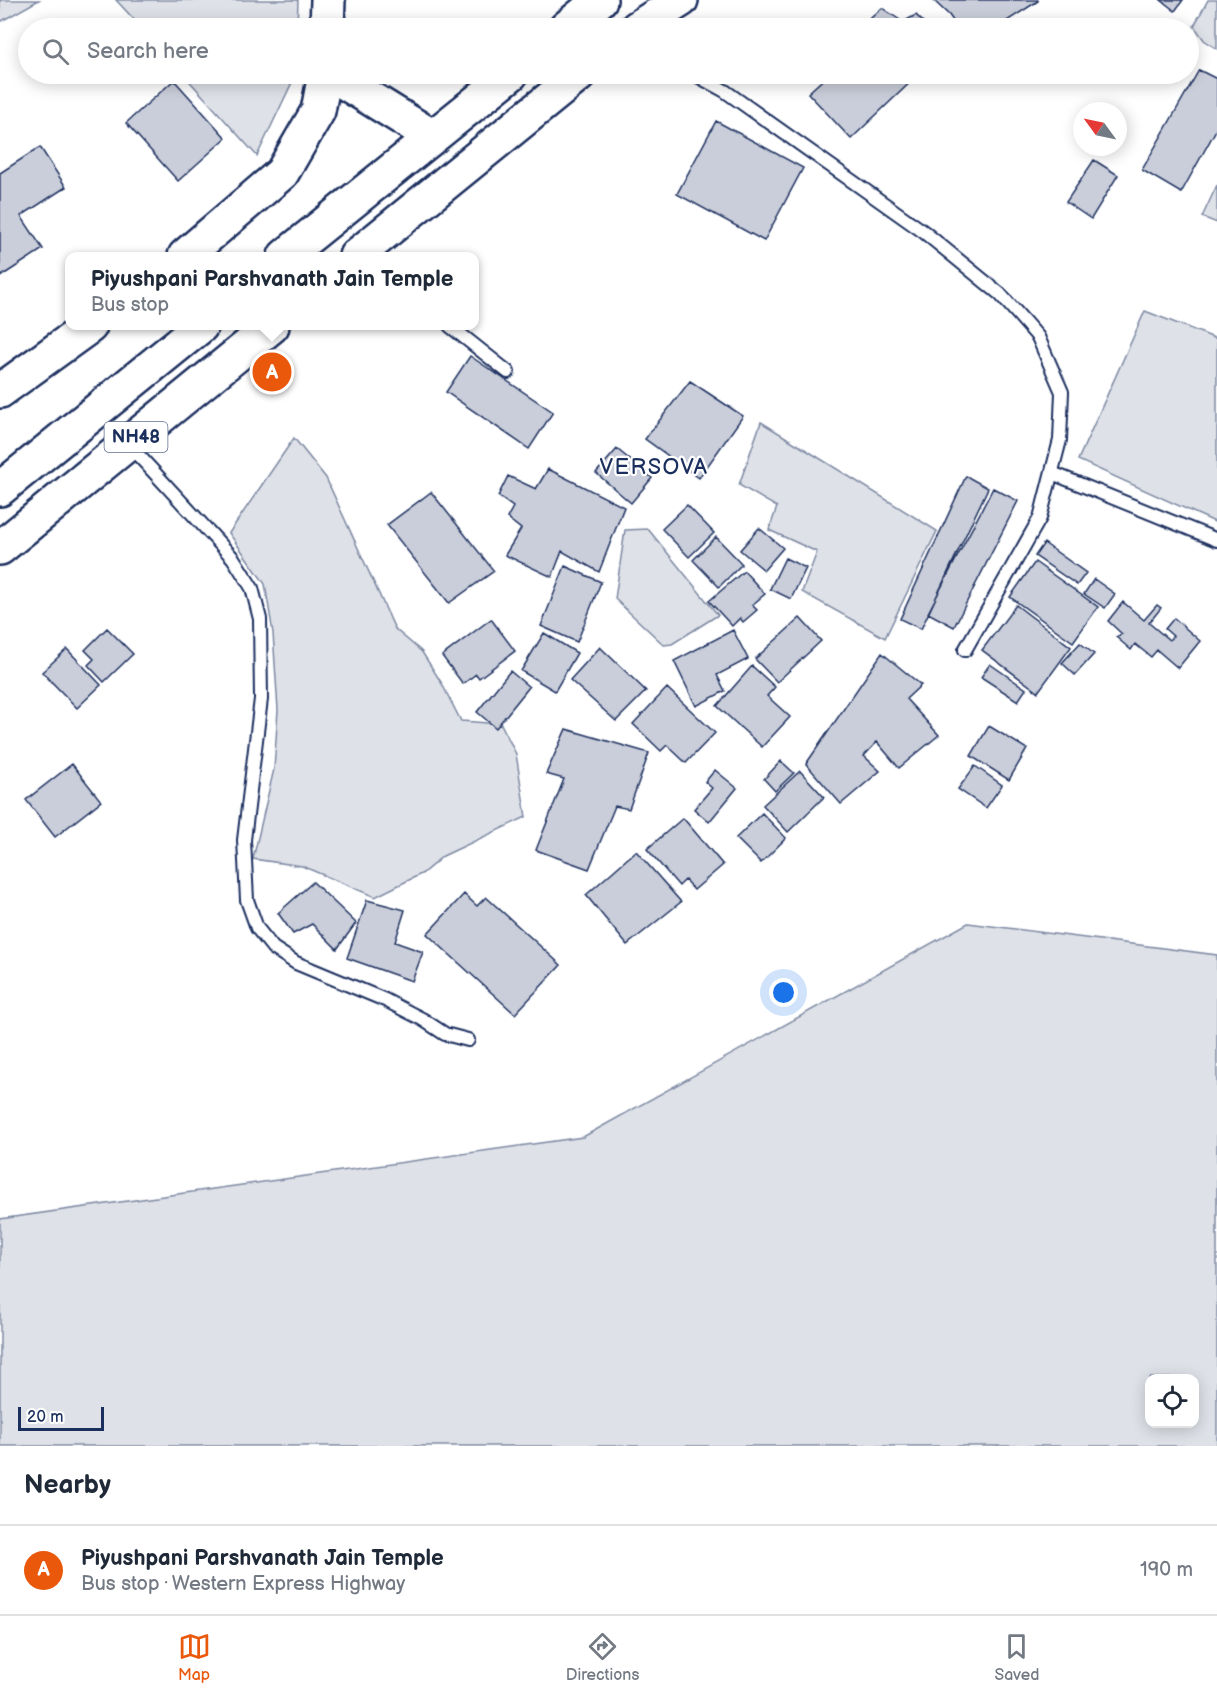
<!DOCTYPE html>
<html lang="en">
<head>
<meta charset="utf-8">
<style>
  body { margin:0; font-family:"Balsamiq Sans",sans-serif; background:#f2f2f3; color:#1f2937 }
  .controls { position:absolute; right:18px; bottom:18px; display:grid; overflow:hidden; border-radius:12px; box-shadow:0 3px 15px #0003 }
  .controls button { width:54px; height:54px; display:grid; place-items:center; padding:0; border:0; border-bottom:2px solid #e0e1e3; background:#fff; color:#1f2937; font:30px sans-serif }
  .compass { position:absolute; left:1073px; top:102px; width:54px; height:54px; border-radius:50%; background:#fff; box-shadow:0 3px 15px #0003; rotate:303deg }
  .scale { position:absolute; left:18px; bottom:15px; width:86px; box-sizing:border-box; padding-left:6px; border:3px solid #1b2f5e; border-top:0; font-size:16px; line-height:21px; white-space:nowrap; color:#1b2f5e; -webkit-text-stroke:4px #fff; paint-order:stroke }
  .you { position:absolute; left:784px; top:993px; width:21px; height:21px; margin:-15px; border:4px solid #fff; border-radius:50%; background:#1a73e8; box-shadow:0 0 0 9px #1a73e833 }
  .badge { display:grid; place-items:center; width:39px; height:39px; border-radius:50%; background:#ea580c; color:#fff; font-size:20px; font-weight:700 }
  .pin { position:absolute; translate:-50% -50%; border:3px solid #fff; box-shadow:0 2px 6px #0006 }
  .popup { position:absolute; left:65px; top:252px; width:414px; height:78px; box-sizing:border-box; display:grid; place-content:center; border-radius:12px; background:#fff; filter:drop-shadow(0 2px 4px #0005); font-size:20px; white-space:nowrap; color:#747a83 }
  .popup b { font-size:22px; color:#1f2937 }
  .popup::after { content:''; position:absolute; left:50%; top:100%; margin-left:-12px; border:12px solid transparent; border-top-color:#fff }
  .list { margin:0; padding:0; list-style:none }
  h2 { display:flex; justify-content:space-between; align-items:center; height:78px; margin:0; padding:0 24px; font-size:26px }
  h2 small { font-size:20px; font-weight:400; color:#747a83 }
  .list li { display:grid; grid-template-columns:39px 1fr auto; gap:18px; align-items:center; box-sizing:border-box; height:90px; padding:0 24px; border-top:2px solid #e0e1e3 }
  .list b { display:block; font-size:22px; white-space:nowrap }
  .list p { margin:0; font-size:20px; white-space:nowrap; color:#747a83 }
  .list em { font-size:20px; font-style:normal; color:#747a83 }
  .icon { flex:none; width:33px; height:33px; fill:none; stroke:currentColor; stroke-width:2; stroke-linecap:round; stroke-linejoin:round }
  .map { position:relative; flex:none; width:1217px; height:1446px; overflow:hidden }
  .search { position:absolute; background:#fff; box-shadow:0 3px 15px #0003; left:18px; right:18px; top:18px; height:66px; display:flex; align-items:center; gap:15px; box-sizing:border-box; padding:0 21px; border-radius:33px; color:#747a83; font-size:22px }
  .sheet { height:168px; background:#fff }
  nav { display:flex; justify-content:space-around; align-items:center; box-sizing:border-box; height:84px; border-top:2px solid #e0e1e3; background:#fff; font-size:16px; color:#747a83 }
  nav a { display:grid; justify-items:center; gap:3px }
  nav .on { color:#ea580c }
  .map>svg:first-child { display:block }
  .green { fill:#dee1e7; stroke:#7c88a2; stroke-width:1.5; fill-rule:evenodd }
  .building { fill:#caceda; stroke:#1b2f5e; stroke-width:1.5 }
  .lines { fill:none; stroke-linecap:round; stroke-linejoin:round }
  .lane-casing { stroke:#1b2f5e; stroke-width:16 }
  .secondary-casing { stroke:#1b2f5e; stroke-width:38 }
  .highway-casing { stroke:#1b2f5e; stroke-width:38 }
  .lane { stroke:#fff; stroke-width:12 }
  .secondary { stroke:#fff; stroke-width:33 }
  .highway { stroke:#fff; stroke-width:33 }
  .labels { text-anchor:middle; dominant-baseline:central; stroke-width:4.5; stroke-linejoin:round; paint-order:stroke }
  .shield { fill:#fff; stroke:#5f6d8e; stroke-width:1.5 }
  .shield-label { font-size:18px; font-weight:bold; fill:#1b2f5e }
  .quarter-label { font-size:22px; letter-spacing:1.5px; fill:#1b2f5e; stroke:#fff }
</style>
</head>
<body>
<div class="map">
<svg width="1217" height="1446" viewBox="0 0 1217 1446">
  <rect width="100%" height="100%" fill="#fff"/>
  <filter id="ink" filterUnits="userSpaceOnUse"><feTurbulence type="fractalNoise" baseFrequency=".0167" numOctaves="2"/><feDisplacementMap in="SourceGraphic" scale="12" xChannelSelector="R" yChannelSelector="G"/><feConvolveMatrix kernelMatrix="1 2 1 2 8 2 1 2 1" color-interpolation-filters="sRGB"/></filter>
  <g filter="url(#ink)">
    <!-- green -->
    <path class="green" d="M0 0H39L0 22Z
      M116 0H298L297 28H142Z
      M1208 0H1217V49L1204 40 1194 26Z
      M183 74H296L257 156Z
      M1217 185V223L1202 217Z
      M1145 311 1217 339V523L1078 460Z
      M761 422 937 531 885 638 802 592 817 552 769 530 777 507 739 485Z
      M294 438 326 478 395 629 422 652 441 682 461 721 501 724 516 754 526 817 443 856 423 873 375 897 302 866 253 859 274 769 278 710 273 633 265 584 229 533Z
      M648 529 718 615 672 644 664 645 615 599 625 530Z
      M968 923 1217 955V1446H0V1219L583 1137ZM1194 1378V1424H1150V1378Z"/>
    <!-- building -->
    <path class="building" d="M933 0H1038V1L996 28H958L949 15Z
      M1161 0H1183L1175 11Z
      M882 8 903 22 916 15 929 28H860Z
      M1199 70 1217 79V128L1181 193 1142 170Z
      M829 74H919L851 139 808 93Z
      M174 80 226 138 178 181 126 123Z
      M716 121 803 168 764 241 677 194Z
      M40 147 66 187 21 216 43 249 0 277V173Z
      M1094 160 1118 175 1091 219 1066 202Z
      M470 356 553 412 529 449 446 392Z
      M690 381 743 416 699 478 645 439Z
      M617 449 652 478 631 503 596 473Z
      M548 469 624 507 599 572 562 551 552 577 505 555 521 529 507 518 513 507 498 496 508 476 536 489Z
      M966 476 988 488 921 629 900 619Z
      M993 488 1018 501 954 627 928 613Z
      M431 492 494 571 449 603 387 525Z
      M687 505 714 533 689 557 662 529Z
      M759 528 783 548 764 570 740 550Z
      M716 537 742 564 719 587 693 560Z
      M1044 543 1086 573 1077 585 1035 556Z
      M785 558 806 568 791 599 770 589Z
      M1035 562 1098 607 1073 642 1010 597Z
      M565 566 601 582 577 642 541 626Z
      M744 571 765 594 752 605 757 610 743 622 740 618 732 626 709 601Z
      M1094 579 1115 594 1105 608 1084 594Z
      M1123 602 1144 620 1157 605 1161 608 1149 623 1169 640 1173 636 1165 629 1174 618 1200 641 1178 668 1157 650 1151 657 1135 644 1131 650 1116 637 1122 634 1108 621Z
      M1016 605 1071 647 1038 692 982 650Z
      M800 618 821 641 777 682 755 659Z
      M491 619 515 651 479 678 476 674 463 684 442 656Z
      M107 628 133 654 104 682 88 665 94 659 85 650Z
      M733 630 748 659 717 675 725 691 696 706 674 661Z
      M544 633 577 653 555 691 521 671Z
      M1080 643 1094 654 1075 675 1062 663Z
      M600 647 646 691 616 721 570 680Z
      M67 649 101 685 77 708 42 672Z
      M882 653 921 685 906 699 939 735 899 768 877 742 864 756 880 771 841 804 806 764Z
      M990 664 1026 689 1018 701 981 677Z
      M752 666 775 687 767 696 790 717 762 747 717 706Z
      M510 671 529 687 496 728 477 712Z
      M667 688 715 733 686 763 667 745 661 751 633 724Z
      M989 726 1027 749 1009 780 971 756Z
      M566 729 649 753 629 809 615 806 589 869 536 850 564 779 546 774Z
      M781 761 794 773 775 791 764 779Z
      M72 764 101 801 55 837 26 800Z
      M975 766 1002 785 986 808 958 789Z
      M715 770 737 788 709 822 694 809 712 788 705 782Z
      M800 771 824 797 788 832 763 805Z
      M762 813 786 838 761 863 736 838Z
      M683 818 723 865 694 890 685 880 679 886 647 849Z
      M636 851 681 902 627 945 586 895Z
      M313 882 356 923 337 949 312 924 293 934 278 913Z
      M464 894 477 906 486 897 561 965 515 1014 427 934Z
      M367 900 405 910 395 942 423 952 412 981 347 958Z"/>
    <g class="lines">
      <defs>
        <path id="lane" d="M694 74 725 91 924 232 1000 294 1038 337 1062 392 1060 440 1040 518 965 650
          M450 326 508 372
          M128 444 233 558 252 588 260 619 261 699 244 840 247 900 257 928 273 948 296 963 385 1000 422 1019 445 1034 468 1040
          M1052 473 1217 540"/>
        <path id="secondary" d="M185 256 282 173 318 111 325 74
          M0 391 90 326"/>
        <path id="highway" d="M327 28 328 0
          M566 28 600 0
          M637 28 681 0
          M331 74 433 137
          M285 256 511 74
          M356 256 580 74
          M0 489 201 326
          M0 548 272 326"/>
      </defs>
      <!-- lane casing -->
      <use href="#lane" class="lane-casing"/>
      <!-- secondary casing -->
      <use href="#secondary" class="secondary-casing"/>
      <!-- highway casing -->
      <use href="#highway" class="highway-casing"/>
      <!-- lane -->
      <use href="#lane" class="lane"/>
      <!-- secondary -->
      <use href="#secondary" class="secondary"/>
      <!-- highway -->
      <use href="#highway" class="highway"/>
    </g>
  </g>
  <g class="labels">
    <!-- shield labels -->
    <rect class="shield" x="104.5" y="422" width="63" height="30" rx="4.5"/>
    <g class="shield-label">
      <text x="136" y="437">NH48</text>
    </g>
    <!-- quarter labels -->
    <g class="quarter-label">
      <text x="654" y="467">VERSOVA</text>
    </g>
  </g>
</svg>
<div class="controls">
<button><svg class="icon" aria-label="locate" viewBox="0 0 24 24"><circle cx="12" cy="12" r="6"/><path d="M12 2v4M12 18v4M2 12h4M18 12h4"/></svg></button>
</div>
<svg class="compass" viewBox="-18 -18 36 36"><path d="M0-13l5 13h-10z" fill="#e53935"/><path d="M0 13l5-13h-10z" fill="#747a83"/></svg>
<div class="scale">20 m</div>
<div class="you"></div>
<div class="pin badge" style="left:272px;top:372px">A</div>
<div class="popup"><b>Piyushpani Parshvanath Jain Temple</b>Bus stop</div>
<div class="search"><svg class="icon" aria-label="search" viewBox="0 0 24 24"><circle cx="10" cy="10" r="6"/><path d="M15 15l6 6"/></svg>Search here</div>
</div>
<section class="sheet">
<h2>Nearby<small></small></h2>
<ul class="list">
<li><span class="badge">A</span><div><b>Piyushpani Parshvanath Jain Temple</b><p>Bus stop · Western Express Highway</p></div><em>190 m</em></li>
</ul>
</section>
<nav>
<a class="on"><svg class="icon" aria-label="map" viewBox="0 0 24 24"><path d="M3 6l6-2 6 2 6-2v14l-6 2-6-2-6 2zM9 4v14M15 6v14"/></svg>Map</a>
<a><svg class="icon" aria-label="directions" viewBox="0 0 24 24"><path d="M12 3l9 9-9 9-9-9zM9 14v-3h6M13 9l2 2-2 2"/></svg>Directions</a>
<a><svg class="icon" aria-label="saved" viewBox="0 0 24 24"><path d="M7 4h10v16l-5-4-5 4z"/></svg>Saved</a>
</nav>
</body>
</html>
